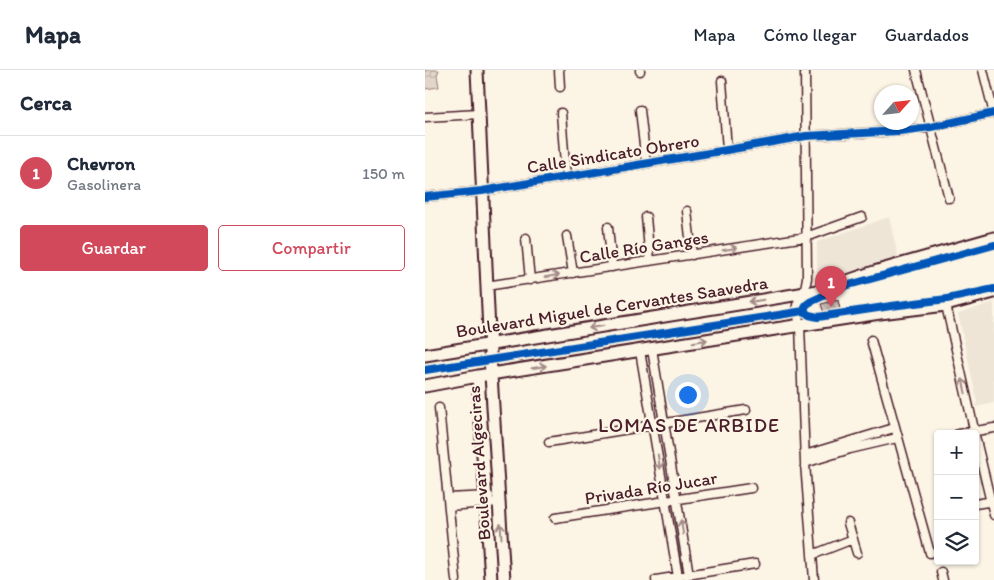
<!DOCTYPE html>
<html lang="es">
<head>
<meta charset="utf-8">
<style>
  body { margin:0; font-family:Itim,sans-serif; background:#f2f2f3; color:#1f2937 }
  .controls { position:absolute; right:15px; bottom:15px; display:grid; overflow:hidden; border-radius:5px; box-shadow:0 1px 4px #0004 }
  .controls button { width:45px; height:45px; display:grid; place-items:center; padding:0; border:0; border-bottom:1px solid #e0e1e3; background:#fff; color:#1f2937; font:25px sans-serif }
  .compass { position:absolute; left:449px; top:15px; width:45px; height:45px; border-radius:50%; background:#fff; box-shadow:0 1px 4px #0004; rotate:63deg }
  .you { position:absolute; left:262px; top:324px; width:18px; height:18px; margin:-12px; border:4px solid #fff; border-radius:50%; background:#1a73e8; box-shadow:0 0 0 8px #1a73e833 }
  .badge { display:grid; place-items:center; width:32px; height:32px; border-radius:50%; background:#d1495b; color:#fff; font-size:16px; font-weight:700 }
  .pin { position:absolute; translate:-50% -41px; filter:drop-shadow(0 1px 2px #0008) }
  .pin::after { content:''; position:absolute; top:26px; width:18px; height:15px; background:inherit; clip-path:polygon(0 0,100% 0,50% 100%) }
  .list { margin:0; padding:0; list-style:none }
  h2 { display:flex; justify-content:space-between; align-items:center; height:65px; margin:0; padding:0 20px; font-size:21px }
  h2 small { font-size:16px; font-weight:400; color:#747a83 }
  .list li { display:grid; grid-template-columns:32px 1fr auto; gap:15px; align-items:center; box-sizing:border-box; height:75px; padding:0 20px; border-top:1px solid #e0e1e3 }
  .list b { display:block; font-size:19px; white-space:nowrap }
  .list p { margin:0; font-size:16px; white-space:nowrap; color:#747a83 }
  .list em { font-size:16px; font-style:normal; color:#747a83 }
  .actions { display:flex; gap:10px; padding:15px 20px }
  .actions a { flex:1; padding:11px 0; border:1px solid #d1495b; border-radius:5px; text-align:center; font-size:18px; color:#d1495b }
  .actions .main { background:#d1495b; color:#fff }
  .icon { flex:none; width:28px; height:28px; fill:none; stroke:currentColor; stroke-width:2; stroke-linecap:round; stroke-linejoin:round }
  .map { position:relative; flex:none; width:569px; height:510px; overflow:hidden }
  header { display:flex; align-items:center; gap:30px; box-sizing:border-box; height:70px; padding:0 25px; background:#fff; border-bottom:1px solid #e0e1e3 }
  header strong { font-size:24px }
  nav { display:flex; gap:28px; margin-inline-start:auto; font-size:18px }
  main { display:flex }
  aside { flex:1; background:#fff }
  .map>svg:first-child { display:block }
  .built { fill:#eee5d7 }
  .wetland { fill:url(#wetland-marsh); stroke:#967a7a }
  .building { fill:url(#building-back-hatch); stroke:#4a1f2b }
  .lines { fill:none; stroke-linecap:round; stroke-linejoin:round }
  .street-casing { stroke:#4a1f2b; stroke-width:11 }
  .secondary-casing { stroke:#4a1f2b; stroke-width:15 }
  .street { stroke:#fcf5e5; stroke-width:8 }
  .secondary { stroke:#fcf5e5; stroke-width:11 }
  .cycleway-casing { stroke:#fcf5e5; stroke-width:11 }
  .cycleway { stroke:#0057b8; stroke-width:8 }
  .oneway { stroke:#a38a88 }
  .labels { text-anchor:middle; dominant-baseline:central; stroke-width:4.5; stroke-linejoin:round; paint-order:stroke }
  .street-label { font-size:18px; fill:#4a1f2b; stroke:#fcf5e5 }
  .quarter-label { font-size:20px; letter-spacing:1px; fill:#4a1f2b; stroke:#fcf5e5 }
</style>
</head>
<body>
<header>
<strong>Mapa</strong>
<nav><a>Mapa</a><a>Cómo llegar</a><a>Guardados</a></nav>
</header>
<main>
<aside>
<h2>Cerca<small></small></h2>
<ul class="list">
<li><span class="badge">1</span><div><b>Chevron</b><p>Gasolinera</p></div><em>150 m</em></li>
</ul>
<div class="actions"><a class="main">Guardar</a><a>Compartir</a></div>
</aside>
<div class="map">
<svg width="569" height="510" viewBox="0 0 569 510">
  <defs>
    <pattern id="wetland-marsh" width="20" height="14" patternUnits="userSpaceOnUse" patternTransform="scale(1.25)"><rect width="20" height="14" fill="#e2d5ca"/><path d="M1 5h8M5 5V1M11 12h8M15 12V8" fill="none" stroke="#c3b6ae"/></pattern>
    <pattern id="building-back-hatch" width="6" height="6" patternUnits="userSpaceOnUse" patternTransform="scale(1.25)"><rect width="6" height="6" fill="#cfc0b7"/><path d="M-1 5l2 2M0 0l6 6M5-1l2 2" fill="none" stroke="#b3a59e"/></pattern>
  </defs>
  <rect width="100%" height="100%" fill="#fcf5e5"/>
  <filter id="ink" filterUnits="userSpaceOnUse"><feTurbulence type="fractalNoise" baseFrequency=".02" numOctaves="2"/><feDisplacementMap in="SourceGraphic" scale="10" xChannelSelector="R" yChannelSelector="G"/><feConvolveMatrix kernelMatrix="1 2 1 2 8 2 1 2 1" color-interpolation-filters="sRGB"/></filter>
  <g filter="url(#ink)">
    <!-- built -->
    <path class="built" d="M464 147 473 186 392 214V172Z
      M569 232V333L551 337 552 331 533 244Z"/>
    <!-- wetland -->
    <path class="wetland" d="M0 0H14L12 5 14 17 0 19Z"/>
    <!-- building -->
    <path class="building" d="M413 230 415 239 399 243 396 234Z"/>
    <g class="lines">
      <defs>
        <path id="street" d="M134 0 135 17
          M215 0V1
          M380 0 382 208 379 224 372 235V242L375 255 380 393 389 510
          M491 0 524 128
          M558 0 569 44
          M297 11 302 80
          M215 40 221 93
          M136 43 141 107
          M0 47 54 44
          M0 127 57 121 302 80 381 66 475 61 506 57 569 43
          M262 141 267 185
          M221 147 225 191
          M183 157 187 197
          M142 166 148 203
          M101 168 105 210
          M61 216 381 167 437 147
          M521 235 550 364
          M446 270 505 483
          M227 279 264 505
          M215 281 253 507
          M14 338 31 510
          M533 364 569 358
          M550 366 569 445
          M124 372 321 340
          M380 385 469 358
          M380 393 425 379 472 368
          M23 428 64 426
          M550 434 569 431
          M24 436 74 432
          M130 448 326 418
          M423 453 432 483
          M387 485 428 469
          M516 502 518 510
          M231 510 330 494"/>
        <path id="secondary" d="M52 0 66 305 79 510
          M0 285 393 221 449 202 569 168
          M53 306 66 510
          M0 316 53 306 344 260 455 243 521 235 569 222"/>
      </defs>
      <!-- street casing -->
      <use href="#street" class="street-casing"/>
      <!-- secondary casing -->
      <use href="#secondary" class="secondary-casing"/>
      <!-- street -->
      <use href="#street" class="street"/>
      <!-- secondary -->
      <use href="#secondary" class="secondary"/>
      <defs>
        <path id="cycleway" d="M0 127 57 121 302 80 381 66 475 61 506 57 569 43
          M379 241 381 235 385 232 420 216 569 175
          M379 241 384 245 393 247 466 236 522 229 569 219
          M0 300 379 241"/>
      </defs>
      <!-- cycleway casing -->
      <use href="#cycleway" class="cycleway-casing"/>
      <!-- cycleway -->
      <use href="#cycleway" class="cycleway"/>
    </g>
    <!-- one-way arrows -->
    <defs><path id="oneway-shaft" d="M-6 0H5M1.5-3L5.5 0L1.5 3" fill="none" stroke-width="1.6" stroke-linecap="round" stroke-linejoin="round" transform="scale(1.25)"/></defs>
    <g class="oneway">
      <use href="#oneway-shaft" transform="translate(305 179) rotate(-9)"/>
      <use href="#oneway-shaft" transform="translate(127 206) rotate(-9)"/>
      <use href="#oneway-shaft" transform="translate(331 231) rotate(171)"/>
      <use href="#oneway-shaft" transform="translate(171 257) rotate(171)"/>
      <use href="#oneway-shaft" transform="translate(275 271) rotate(-10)"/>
      <use href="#oneway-shaft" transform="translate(114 297) rotate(-9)"/>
      <use href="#oneway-shaft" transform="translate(539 316) rotate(-102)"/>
      <use href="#oneway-shaft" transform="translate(234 392) rotate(81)"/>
      <use href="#oneway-shaft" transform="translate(257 457) rotate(-99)"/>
      <use href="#oneway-shaft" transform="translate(76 461) rotate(-94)"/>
    </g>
  </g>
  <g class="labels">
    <!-- street labels -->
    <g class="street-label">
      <text transform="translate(188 84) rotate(-9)">Calle Sindicato Obrero</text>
      <text transform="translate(219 177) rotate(-9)">Calle Río Ganges</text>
      <text transform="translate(187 237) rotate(-9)">Boulevard Miguel de Cervantes Saavedra</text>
      <text transform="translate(54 393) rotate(-94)">Boulevard Algeciras</text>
      <text transform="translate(226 418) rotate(-9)">Privada Río Jucar</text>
    </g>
    <!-- quarter labels -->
    <g class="quarter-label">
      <text x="264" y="355">LOMAS DE ARBIDE</text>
    </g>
  </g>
</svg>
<div class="controls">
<button>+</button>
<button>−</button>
<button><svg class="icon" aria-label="layers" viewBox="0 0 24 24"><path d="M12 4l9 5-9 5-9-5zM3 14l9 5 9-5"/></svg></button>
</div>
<svg class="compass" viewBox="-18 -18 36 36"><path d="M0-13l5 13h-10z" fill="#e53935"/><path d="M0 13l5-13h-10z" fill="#747a83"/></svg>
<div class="you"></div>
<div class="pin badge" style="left:406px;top:237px">1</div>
</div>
</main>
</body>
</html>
